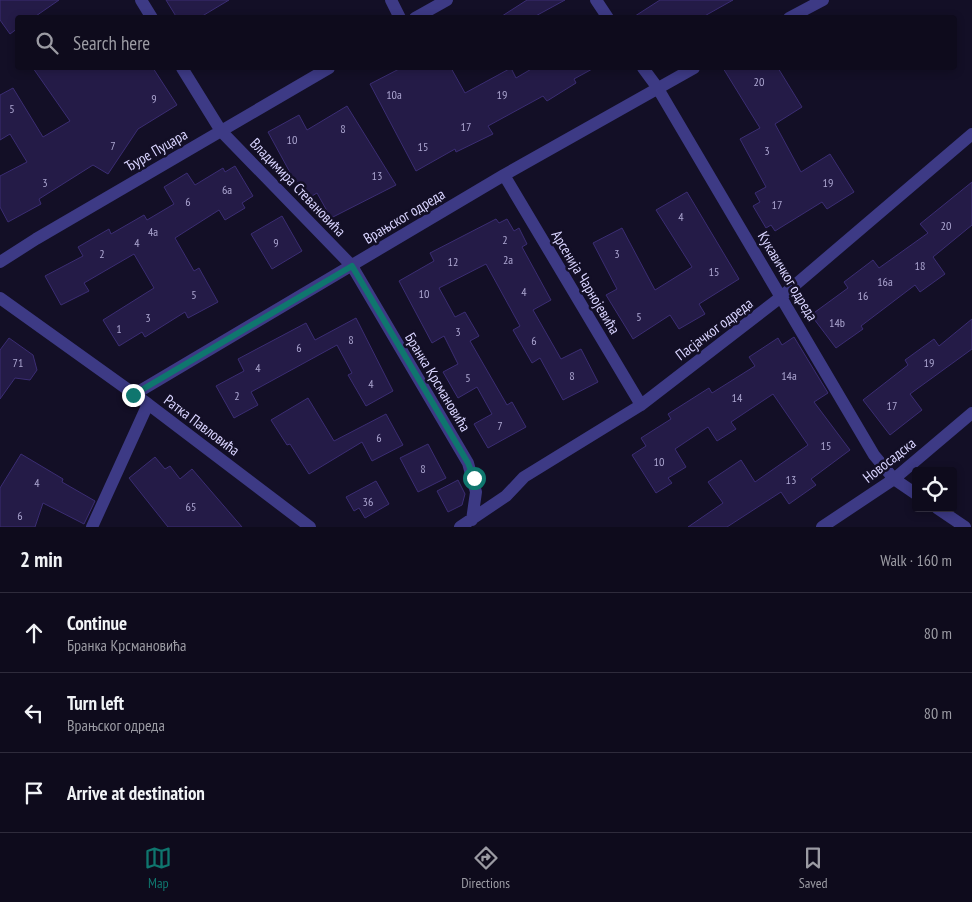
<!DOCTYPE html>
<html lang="en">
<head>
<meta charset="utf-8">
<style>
  body { margin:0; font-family:"PT Sans Narrow",sans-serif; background:#171425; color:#f1f3f6 }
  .controls { position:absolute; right:15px; bottom:15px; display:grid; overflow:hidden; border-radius:5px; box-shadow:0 2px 8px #0003 }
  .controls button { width:45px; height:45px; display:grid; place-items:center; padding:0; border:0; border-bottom:1px solid #2e2b3b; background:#0e0b1c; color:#f1f3f6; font:25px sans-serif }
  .stop { position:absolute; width:15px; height:15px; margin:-11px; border:4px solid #0f766e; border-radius:50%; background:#fff }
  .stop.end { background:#0f766e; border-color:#fff; box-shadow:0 1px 5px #0008 }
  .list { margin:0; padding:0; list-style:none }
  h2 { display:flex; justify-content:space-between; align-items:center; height:65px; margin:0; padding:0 20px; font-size:21px }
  h2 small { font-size:16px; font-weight:400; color:#9b9ba3 }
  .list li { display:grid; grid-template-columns:32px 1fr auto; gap:15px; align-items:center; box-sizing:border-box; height:80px; padding:0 20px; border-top:1px solid #2e2b3b }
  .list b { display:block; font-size:19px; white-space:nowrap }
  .list p { margin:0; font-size:16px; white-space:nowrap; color:#9b9ba3 }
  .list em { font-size:16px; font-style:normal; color:#9b9ba3 }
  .icon { flex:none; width:28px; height:28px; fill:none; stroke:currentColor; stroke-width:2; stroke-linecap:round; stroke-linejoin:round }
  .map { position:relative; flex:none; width:972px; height:527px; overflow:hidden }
  .search { position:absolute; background:#0e0b1c; box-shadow:0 2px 8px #0003; left:15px; right:15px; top:15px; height:55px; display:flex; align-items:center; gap:12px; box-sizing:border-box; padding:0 18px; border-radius:5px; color:#9b9ba3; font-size:19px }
  .sheet { height:305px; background:#0e0b1c }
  nav { display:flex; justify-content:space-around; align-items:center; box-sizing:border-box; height:70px; border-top:1px solid #2e2b3b; background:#0e0b1c; font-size:14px; color:#9b9ba3 }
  nav a { display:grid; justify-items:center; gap:2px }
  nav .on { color:#0f766e }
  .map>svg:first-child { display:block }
  .building { fill:#241b47; stroke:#3b2d73 }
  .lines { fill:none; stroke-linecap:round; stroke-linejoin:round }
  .street { stroke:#3d3a85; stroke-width:12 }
  .route { stroke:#0f766e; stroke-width:6 }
  .labels { text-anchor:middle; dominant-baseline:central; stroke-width:5; stroke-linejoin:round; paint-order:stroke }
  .number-label { font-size:12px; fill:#aca6d1 }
  .street-label { font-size:15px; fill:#d9d4ff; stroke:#130f26 }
</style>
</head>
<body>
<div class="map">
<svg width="972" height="527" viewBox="0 0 972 527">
  <rect width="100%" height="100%" fill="#130f26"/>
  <!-- building -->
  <path class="building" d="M0 0H59L33 18H18V28L10 34 0 20Z
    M166 0H229L199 18H177Z
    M527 0H565L532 18H499Z
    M660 0H733L701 18H632Z
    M33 68H153L177 105 138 129 108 174 93 165 39 199 41 204 8 222 0 207V176L27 162 10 134 0 140V95L13 88 43 137 70 121Z
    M401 68H451L465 93 511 68 516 78 533 68H594L574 79 576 83 547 101 543 96 488 126 493 134 456 152 455 149 416 171 370 84Z
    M723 68H778L802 107 775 124 801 172 830 154 854 192 827 209 822 202 775 231 771 225 766 228 753 206 760 202 755 193 766 187 740 139 760 128Z
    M347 106 396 185 331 218 317 193 305 200 268 132 299 115 307 130Z
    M235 166 253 196 242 203 245 208 225 220 219 210 175 238 194 271 199 268 218 302 188 318 185 312 145 337 142 332 119 346 103 320 154 288 134 254 84 283 89 291 61 305 45 276 83 256 78 247 109 229 111 234 144 215 147 220 174 204 164 187 187 173 195 185 223 168 225 172Z
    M972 182V225L933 257 945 274 920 292 915 285 861 326 863 329 836 348 811 315 848 288 844 282 873 260 879 268 928 233 920 224Z
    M687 192 739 279 699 304 705 314 679 329 670 315 633 339 606 295 617 289 593 243 622 228 655 290 692 267 656 210Z
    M282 216 302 251 272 269 251 234Z
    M496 219 499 223 507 219 514 231 519 228 527 244 522 247 551 300 533 310 561 359 581 349 598 382 563 400 540 358 532 363 513 330 520 326 486 264 439 288 455 317 465 312 479 336 470 341 507 405 512 402 526 427 488 448 474 424 492 414 477 387 458 398 443 372 458 364 444 336 432 343 399 281 434 261 430 253Z
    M356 318 393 391 366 406 348 375 352 373 337 345 251 392 258 405 234 418 216 386 244 371 238 359 306 323 315 340Z
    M972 319V349L910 394 922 410 890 435 863 400 908 365 905 360 934 339 939 346Z
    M794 337 828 393 814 402 850 450 811 479 816 485 789 504 781 492 727 527H688L723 503 708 482 741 460 755 482 808 445 773 394 731 422 736 429 717 441 708 427 675 449 686 467 668 478 672 483 656 493 632 455 646 446 641 438 671 419 668 414 709 388 712 393 755 366 749 357 778 338 782 345Z
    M9 338 33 355 37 370 30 380 15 378 0 399V350Z
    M308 398 334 441 386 414 403 445 372 461 362 442 309 474 290 444 287 445 271 420Z
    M428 444 446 478 418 492 400 458Z
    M21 454 63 479 62 482 95 501 84 524 43 503 35 527H0V488Z
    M155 457 165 469 170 466 180 479 192 469 242 527H168L129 478Z
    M458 480 465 494 462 505 448 512 437 491Z
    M376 481 389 504 365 518 359 508 354 511 346 497Z"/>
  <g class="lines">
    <!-- street -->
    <path class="street" d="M141 0 152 18
      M391 0 400 18
      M596 0 608 18
      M415 18 447 0
      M789 18 823 0
      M182 68 221 131 352 266 468 463 476 492 472 520
      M643 68 657 87 874 455 894 479 916 494
      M504 175 641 405
      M0 262 36 239 329 68
      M0 298 148 404 310 527
      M133 395 504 175 694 68
      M937 508 965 527
      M92 527 148 404
      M460 527 506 496 524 477 641 405 781 297 972 134
      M822 527 894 479 972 413"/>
  </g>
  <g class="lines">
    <!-- route -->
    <path class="route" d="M133 395 352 266 468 463 474 478"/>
  </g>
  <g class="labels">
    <!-- number labels -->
    <g class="number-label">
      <text x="759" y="81">20</text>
      <text x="394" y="94">10a</text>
      <text x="502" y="94">19</text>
      <text x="154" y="98">9</text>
      <text x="12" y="108">5</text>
      <text x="466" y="126">17</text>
      <text x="343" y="128">8</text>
      <text x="292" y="139">10</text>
      <text x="113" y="145">7</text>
      <text x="423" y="146">15</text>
      <text x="767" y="150">3</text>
      <text x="377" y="175">13</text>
      <text x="45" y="182">3</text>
      <text x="828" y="182">19</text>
      <text x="227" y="189">6a</text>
      <text x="188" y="201">6</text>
      <text x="777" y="204">17</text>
      <text x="681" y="216">4</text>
      <text x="946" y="225">20</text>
      <text x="153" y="231">4a</text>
      <text x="505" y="239">2</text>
      <text x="137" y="242">4</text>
      <text x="276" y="242">9</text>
      <text x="102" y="253">2</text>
      <text x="617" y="253">3</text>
      <text x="508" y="259">2a</text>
      <text x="453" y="261">12</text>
      <text x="920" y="265">18</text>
      <text x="714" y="271">15</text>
      <text x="885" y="281">16a</text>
      <text x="524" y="291">4</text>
      <text x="424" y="293">10</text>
      <text x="194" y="294">5</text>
      <text x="863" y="295">16</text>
      <text x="639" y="316">5</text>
      <text x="148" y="317">3</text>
      <text x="837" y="322">14b</text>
      <text x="119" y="328">1</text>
      <text x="458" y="331">3</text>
      <text x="351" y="339">8</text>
      <text x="534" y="340">6</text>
      <text x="299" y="347">6</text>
      <text x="18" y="362">71</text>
      <text x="929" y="362">19</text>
      <text x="258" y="367">4</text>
      <text x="572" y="375">8</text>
      <text x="789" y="375">14a</text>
      <text x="468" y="377">5</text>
      <text x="371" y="383">4</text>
      <text x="237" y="395">2</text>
      <text x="737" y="397">14</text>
      <text x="892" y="405">17</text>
      <text x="500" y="425">7</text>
      <text x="379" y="437">6</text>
      <text x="826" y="445">15</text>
      <text x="659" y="461">10</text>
      <text x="423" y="468">8</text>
      <text x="791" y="479">13</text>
      <text x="37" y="482">4</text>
      <text x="368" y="501">36</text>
      <text x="191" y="506">65</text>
      <text x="20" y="515">6</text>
    </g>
    <!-- street labels -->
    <g class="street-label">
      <text transform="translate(156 150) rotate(-30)">Ђуре Пуцара</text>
      <text transform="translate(298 187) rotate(46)">Владимира Стевановића</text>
      <text transform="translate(404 216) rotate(-31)">Врањског одреда</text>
      <text transform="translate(788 276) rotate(59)">Кукавичког одреда</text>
      <text transform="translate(586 282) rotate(59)">Арсенија Чарнојевића</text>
      <text transform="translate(714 329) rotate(-37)">Пасјачког одреда</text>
      <text transform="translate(438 382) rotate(59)">Бранка Крсмановића</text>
      <text transform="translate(202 425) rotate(37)">Ратка Павловића</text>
      <text transform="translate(889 460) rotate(-38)">Новосадска</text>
    </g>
  </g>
</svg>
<div class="controls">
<button><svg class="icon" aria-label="locate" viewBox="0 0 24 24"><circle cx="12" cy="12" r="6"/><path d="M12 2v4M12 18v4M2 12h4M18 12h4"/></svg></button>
</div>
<div class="stop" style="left:474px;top:478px"></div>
<div class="stop end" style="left:133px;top:395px"></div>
<div class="search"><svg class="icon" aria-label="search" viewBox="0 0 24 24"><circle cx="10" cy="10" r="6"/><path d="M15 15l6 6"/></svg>Search here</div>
</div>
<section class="sheet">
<h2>2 min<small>Walk · 160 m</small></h2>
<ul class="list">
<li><svg class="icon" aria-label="ahead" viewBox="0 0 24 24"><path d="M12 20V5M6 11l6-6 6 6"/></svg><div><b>Continue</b><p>Бранка Крсмановића</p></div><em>80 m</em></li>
<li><svg class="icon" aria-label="left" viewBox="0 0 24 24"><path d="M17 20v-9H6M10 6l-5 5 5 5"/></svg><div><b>Turn left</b><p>Врањског одреда</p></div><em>80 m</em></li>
<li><svg class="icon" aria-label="arrive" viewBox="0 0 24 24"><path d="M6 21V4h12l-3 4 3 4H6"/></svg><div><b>Arrive at destination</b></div></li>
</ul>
</section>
<nav>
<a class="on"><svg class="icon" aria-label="map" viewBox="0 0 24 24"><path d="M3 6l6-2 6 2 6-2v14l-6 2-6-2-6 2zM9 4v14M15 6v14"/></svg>Map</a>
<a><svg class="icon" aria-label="directions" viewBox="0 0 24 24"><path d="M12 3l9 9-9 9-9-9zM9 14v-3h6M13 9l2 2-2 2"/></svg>Directions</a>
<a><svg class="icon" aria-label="saved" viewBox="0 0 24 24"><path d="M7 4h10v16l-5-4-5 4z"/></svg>Saved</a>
</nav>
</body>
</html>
